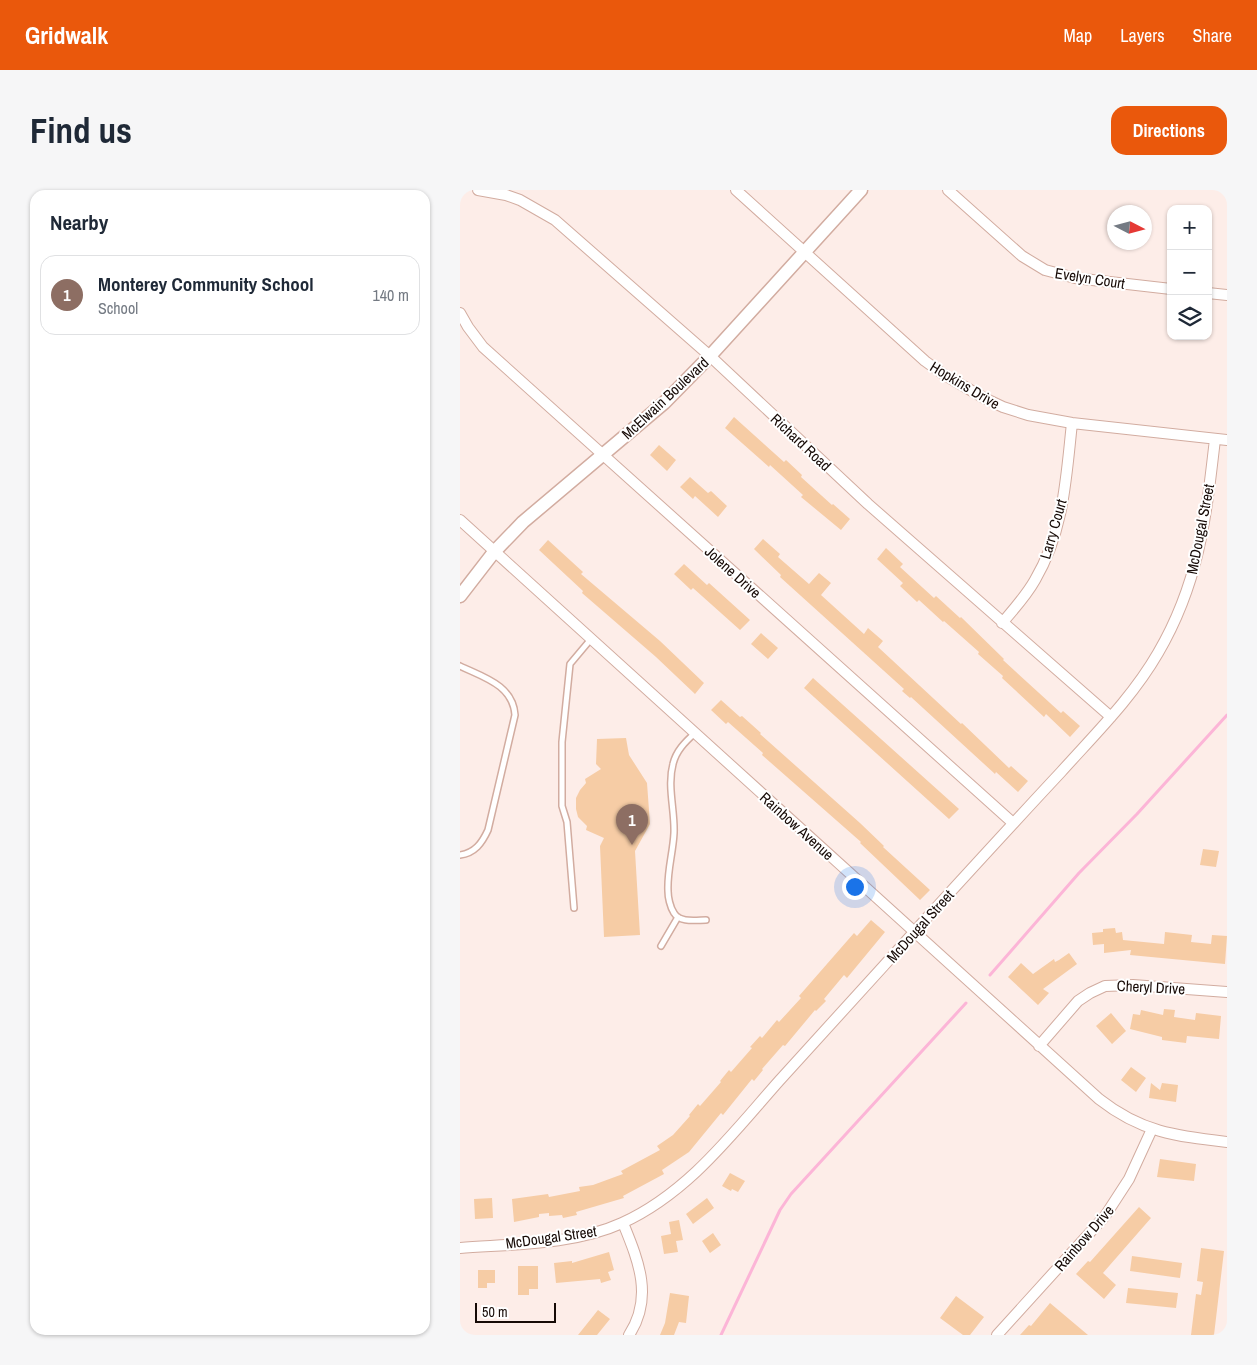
<!DOCTYPE html>
<html lang="en">
<head>
<meta charset="utf-8">
<style>
  body { margin:0; font-family:"Archivo Narrow",sans-serif; background:#f6f6f7; color:#1f2937 }
  .controls { position:absolute; right:15px; top:15px; display:grid; overflow:hidden; border-radius:10px; box-shadow:0 1px 4px #0004 }
  .controls button { width:45px; height:45px; display:grid; place-items:center; padding:0; border:0; border-bottom:1px solid #e0e1e3; background:#fff; color:#1f2937; font:25px sans-serif }
  .compass { position:absolute; left:647px; top:15px; width:45px; height:45px; border-radius:50%; background:#fff; box-shadow:0 1px 4px #0004; rotate:96deg }
  .scale { position:absolute; left:15px; bottom:12px; width:81px; box-sizing:border-box; padding-left:5px; border:2px solid #160a06; border-top:0; font-size:14px; line-height:18px; white-space:nowrap; color:#160a06; -webkit-text-stroke:4px #fff; paint-order:stroke }
  .you { position:absolute; left:394px; top:696px; width:18px; height:18px; margin:-12px; border:4px solid #fff; border-radius:50%; background:#1a73e8; box-shadow:0 0 0 8px #1a73e833 }
  .badge { display:grid; place-items:center; width:32px; height:32px; border-radius:50%; background:#ea580c; color:#fff; font-size:16px; font-weight:700 }
  .pin { position:absolute; translate:-50% -41px; filter:drop-shadow(0 1px 2px #0008) }
  .pin::after { content:''; position:absolute; top:26px; width:18px; height:15px; background:inherit; clip-path:polygon(0 0,100% 0,50% 100%) }
  .list { margin:0; padding:0; list-style:none }
  h2 { display:flex; justify-content:space-between; align-items:center; height:65px; margin:0; padding:0 20px; font-size:21px }
  h2 small { font-size:16px; font-weight:400; color:#747a83 }
  .list li { display:grid; grid-template-columns:32px 1fr auto; gap:15px; align-items:center; box-sizing:border-box; height:80px; margin:0 10px 10px; padding:0 10px; border:1px solid #e0e1e3; border-radius:15px }
  .list b { display:block; font-size:19px; white-space:nowrap }
  .list p { margin:0; font-size:16px; white-space:nowrap; color:#747a83 }
  .list em { font-size:16px; font-style:normal; color:#747a83 }
  .icon { flex:none; width:28px; height:28px; fill:none; stroke:currentColor; stroke-width:2; stroke-linecap:round; stroke-linejoin:round }
  .map { position:relative; flex:none; width:767px; height:1145px; overflow:hidden; border-radius:15px }
  header { display:flex; align-items:center; gap:30px; box-sizing:border-box; height:70px; padding:0 25px; background:#ea580c; color:#fff }
  header strong { font-size:24px }
  nav { display:flex; gap:28px; margin-inline-start:auto; font-size:18px }
  .intro { display:flex; align-items:center; justify-content:space-between; box-sizing:border-box; height:120px; padding:0 30px }
  h1 { margin:0; font-size:35px }
  .button { padding:12px 22px; border-radius:15px; background:#ea580c; color:#fff; font-size:18px; font-weight:700 }
  main { display:flex; gap:30px; padding:0 30px }
  aside { flex:1; background:#fff; border-radius:15px; box-shadow:0 1px 4px #0004 }
  .map>svg:first-child { display:block }
  .lines { fill:none; stroke-linecap:round; stroke-linejoin:round }
  .stream { stroke:#fcb5d7; stroke-width:3 }
  .building { fill:#f6cca5 }
  .service-casing { stroke:#d2aca0; stroke-width:8 }
  .minor-casing { stroke:#d2aca0; stroke-width:12 }
  .tertiary-casing { stroke:#d2aca0; stroke-width:15 }
  .service { stroke:#fff; stroke-width:5 }
  .minor { stroke:#fff; stroke-width:10 }
  .tertiary { stroke:#fff; stroke-width:12 }
  .labels { text-anchor:middle; dominant-baseline:central; stroke-width:4; stroke-linejoin:round; paint-order:stroke }
  .street-label { font-size:15px; fill:#160a06; stroke:#fff }
</style>
</head>
<body>
<header>
<strong>Gridwalk</strong>
<nav><a>Map</a><a>Layers</a><a>Share</a></nav>
</header>
<div class="intro"><h1>Find us</h1><a class="button">Directions</a></div>
<main>
<aside>
<h2>Nearby<small></small></h2>
<ul class="list">
<li><span class="badge" style="background:#8d6e63">1</span><div><b>Monterey Community School</b><p>School</p></div><em>140 m</em></li>
</ul>
</aside>
<div class="map">
<svg width="767" height="1145" viewBox="0 0 767 1145">
  <rect width="100%" height="100%" fill="#fdede8"/>
  <g class="lines">
    <!-- stream -->
    <path class="stream" d="M530 785 619 683 677 624 767 525
      M261 1145 320 1020 331 1004 506 813"/>
  </g>
  <!-- building -->
  <path class="building" d="M274 227 324 272 326 270 342 285 341 287 372 315 373 314 390 329 381 340 341 307 343 305 310 275 309 277 265 238Z
    M199 255 216 270 207 281 190 265Z
    M230 287 248 303 251 301 267 316 258 327 235 306 233 309 220 297Z
    M303 349 320 364 318 367 349 394 359 383 371 393 361 405 404 444 408 438 423 451 418 457 501 534 502 533 549 578 551 576 568 591 558 602 536 582 535 584 451 507 450 508 442 501 444 499 320 387 321 385 294 359Z
    M88 350 123 382 121 384 200 451 244 493 235 504 196 467 122 403 123 401 79 360Z
    M426 358 443 374 440 377 474 408 476 406 500 428 501 427 544 469 543 470 601 523 603 521 620 536 610 547 586 524 584 527 542 488 543 486 518 464 519 462 484 431 483 432 459 410 457 412 440 396 443 393 417 369Z
    M224 374 247 395 249 393 290 430 280 440 233 398 231 400 214 384Z
    M301 443 318 458 308 469 291 454Z
    M353 488 499 619 489 629 344 498Z
    M261 510 280 527 282 526 301 543 300 544 400 633 424 656 423 657 470 700 460 710 400 653 401 652 302 565 303 563 268 532 266 534 251 520Z
    M166 548 169 565 187 593 190 634 175 661 180 745 144 747 140 656 144 648 126 640 127 636 118 627 116 619V608L120 600 126 593 125 589 141 579 136 574 137 549Z
    M743 659 759 661 756 677 740 675Z
    M411 730 425 742 387 788 384 785 364 809 366 811 356 821 355 820 325 856 323 855 302 879 303 880 294 891 292 889 263 925 261 923 229 962 202 980 204 984 163 1006 164 1008 116 1022 117 1025 103 1028 102 1025 89 1026V1023L79 1024V1027L54 1032 52 1009 88 1004 89 1007 120 1001 119 997 133 995 163 984 161 981 200 960 197 956 213 945 230 926 229 925 238 914 240 916 261 892 260 891 269 880 271 882 292 858 290 857 300 846 302 848 317 830 319 832 341 808 339 806 394 743 397 746Z
    M655 738 656 743 662 742 663 750 704 754 705 742 732 745 731 752 751 754 752 745 767 746 765 774 670 765 671 760 644 763V754L633 755 632 743 643 742V739Z
    M609 763 617 774 583 799 589 803 578 815 548 787 561 773 573 784 594 769 595 772 599 770Z
    M704 819 715 820 714 827 735 830 736 823 761 826 759 849 727 846 726 853 702 850V847L670 839 673 824 680 825 681 820 703 825Z
    M651 823 666 841 652 854 636 836Z
    M671 877 686 888 676 902 661 890Z
    M691 893 700 900 702 893 718 895 716 912 689 908Z
    M700 969 736 974 734 991 697 987Z
    M270 983 285 991 278 1002 272 999 271 1001 262 996Z
    M32 1008 33 1028 15 1029 14 1009Z
    M247 1008 254 1018 233 1034 226 1024Z
    M679 1017 691 1028 643 1083 656 1095 644 1109 616 1084 628 1071 630 1072Z
    M219 1030 223 1050 216 1051 218 1062 204 1064 201 1046 211 1044 209 1032Z
    M253 1043 261 1055 250 1063 242 1051Z
    M741 1058 764 1061 754 1145H731L736 1104 741 1105 743 1092 737 1091Z
    M149 1062 154 1080 148 1082 151 1090 141 1093 140 1089 96 1093 94 1073 112 1071V1073Z
    M672 1066 722 1073 720 1088 670 1081Z
    M58 1076H78V1099H69V1105H58Z
    M18 1080H35V1093H27V1098H18Z
    M668 1098 718 1103 716 1118 666 1113Z
    M210 1103 229 1106 226 1133 219 1132 214 1145H200L205 1133Z
    M496 1106 524 1127 510 1145H503L480 1128Z
    M590 1113 628 1145H560L569 1135 571 1136Z
    M138 1120 150 1129 137 1145H118Z"/>
  <g class="lines">
    <defs>
      <path id="service" d="M0 476C23 487 53 495 55 525L28 640C22 653 15 663 0 665
        M235 543C225 552 216 561 213 574 207 596 215 621 214 643 213 663 207 681 208 701 208 707 210 717 214 723 220 733 236 730 246 730
        M114 718 107 632 102 616V552L110 474 131 449
        M201 756 218 727"/>
      <path id="minor" d="M18 0 46 5 60 10 95 30 250 166 408 314 651 527
        M276 0 465 171 483 184 524 208 543 217 568 225 612 233 767 250
        M488 0 562 66 585 80 615 88 711 99
        M748 103 767 105
        M0 123 8 137 23 157 553 633
        M0 330 639 909C681 942 715 946 767 952
        M542 433C554 419 566 406 575 390 604 341 606 288 612 233
        M579 856 618 811 630 803 645 796 673 795 767 802
        M163 1033C178 1070 194 1107 169 1145
        M0 1058C52 1054 114 1055 162 1033 228 1003 272 944 319 891 370 835 422 778 473 721 516 674 558 628 601 582 635 544 672 508 698 463 739 393 746 328 755 249
        M537 1145 645 1026 669 989 692 939"/>
      <path id="tertiary" d="M0 406 34 362 63 332 204 213 250 166 401 0"/>
    </defs>
    <!-- service casing -->
    <use href="#service" class="service-casing"/>
    <!-- minor casing -->
    <use href="#minor" class="minor-casing"/>
    <!-- tertiary casing -->
    <use href="#tertiary" class="tertiary-casing"/>
    <!-- service -->
    <use href="#service" class="service"/>
    <!-- minor -->
    <use href="#minor" class="minor"/>
    <!-- tertiary -->
    <use href="#tertiary" class="tertiary"/>
  </g>
  <g class="labels">
    <!-- street labels -->
    <g class="street-label">
      <text transform="translate(630 88) rotate(9)">Evelyn Court</text>
      <text transform="translate(505 195) rotate(31)">Hopkins Drive</text>
      <text transform="translate(205 208) rotate(-43)">McElwain Boulevard</text>
      <text transform="translate(341 252) rotate(43)">Richard Road</text>
      <text transform="translate(593 339) rotate(-74)">Larry Court</text>
      <text transform="translate(740 339) rotate(-79)">McDougal Street</text>
      <text transform="translate(273 382) rotate(42)">Jolene Drive</text>
      <text transform="translate(337 636) rotate(42)">Rainbow Avenue</text>
      <text transform="translate(460 736) rotate(-48)">McDougal Street</text>
      <text transform="translate(691 797) rotate(3)">Cheryl Drive</text>
      <text transform="translate(91 1047) rotate(-8)">McDougal Street</text>
      <text transform="translate(624 1048) rotate(-49)">Rainbow Drive</text>
    </g>
  </g>
</svg>
<div class="controls">
<button>+</button>
<button>−</button>
<button><svg class="icon" aria-label="layers" viewBox="0 0 24 24"><path d="M12 4l9 5-9 5-9-5zM3 14l9 5 9-5"/></svg></button>
</div>
<svg class="compass" viewBox="-18 -18 36 36"><path d="M0-13l5 13h-10z" fill="#e53935"/><path d="M0 13l5-13h-10z" fill="#747a83"/></svg>
<div class="scale">50 m</div>
<div class="you"></div>
<div class="pin badge" style="left:172px;top:655px;background:#8d6e63">1</div>
</div>
</main>
</body>
</html>
